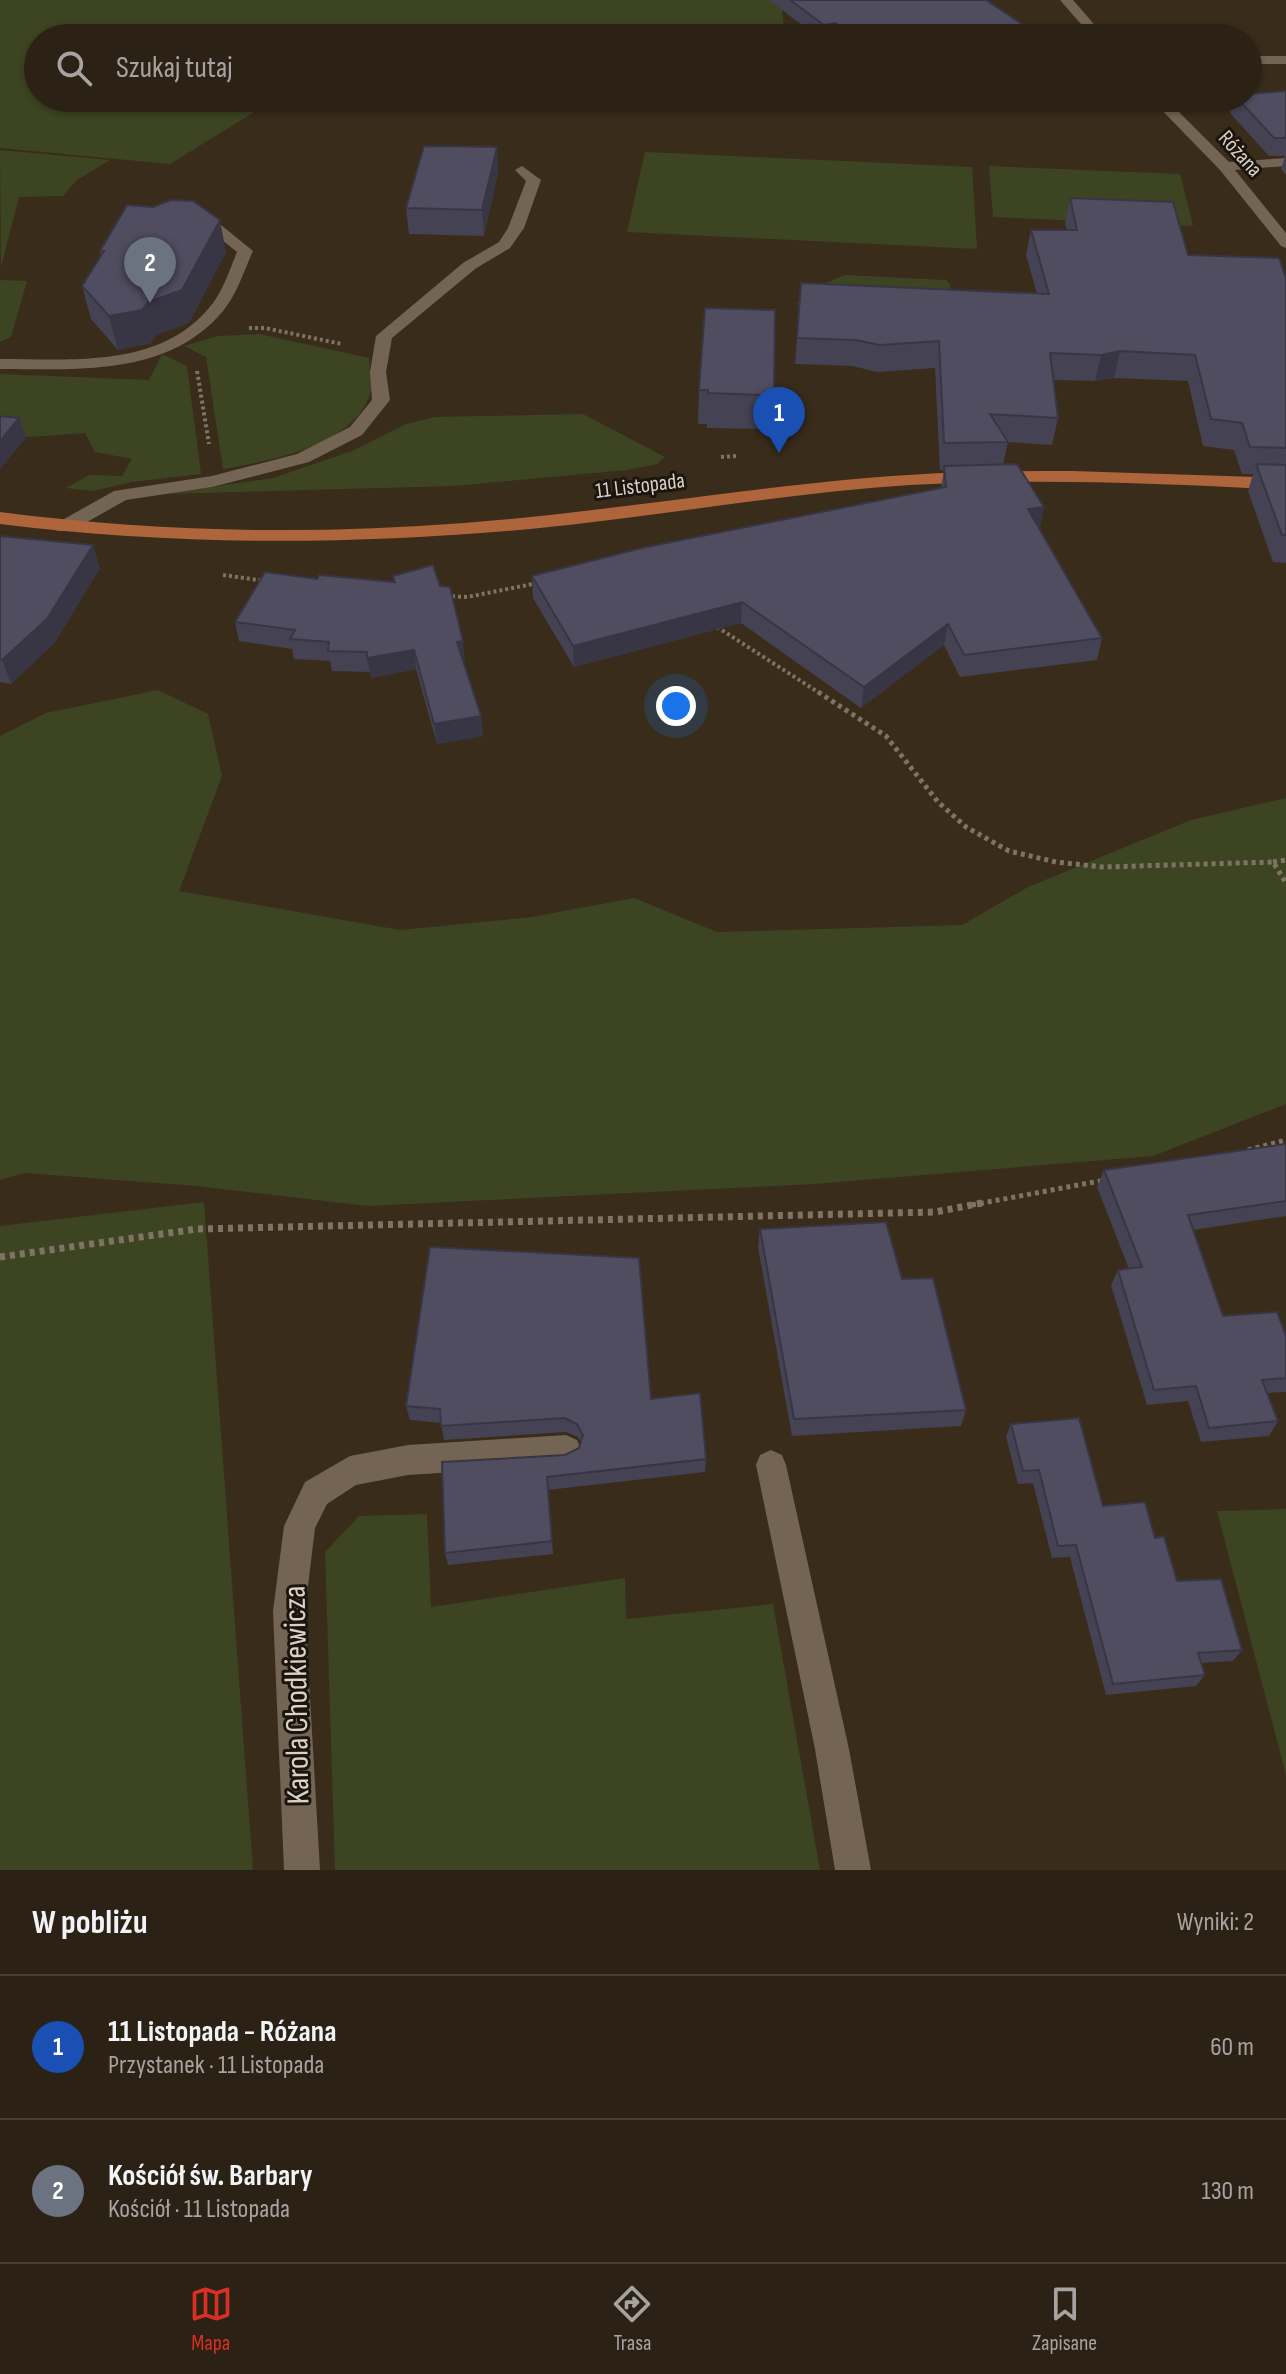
<!DOCTYPE html>
<html lang="pl">
<head>
<meta charset="utf-8">
<style>
  body { margin:0; font-family:"Sofia Sans Condensed",sans-serif; background:#33291d; color:#f1f3f6 }
  .you { position:absolute; left:676px; top:706px; width:28px; height:28px; margin:-20px; border:6px solid #fff; border-radius:50%; background:#1a73e8; box-shadow:0 0 0 12px #1a73e833 }
  .badge { display:grid; place-items:center; width:52px; height:52px; border-radius:50%; background:#d93025; color:#fff; font-size:26px; font-weight:700 }
  .pin { position:absolute; translate:-50% -66px; filter:drop-shadow(0 2px 4px #0008) }
  .pin::after { content:''; position:absolute; top:42px; width:28px; height:24px; background:inherit; clip-path:polygon(0 0,100% 0,50% 100%) }
  .list { margin:0; padding:0; list-style:none }
  h2 { display:flex; justify-content:space-between; align-items:center; height:104px; margin:0; padding:0 32px; font-size:34px }
  h2 small { font-size:26px; font-weight:400; color:#a6a3a0 }
  .list li { display:grid; grid-template-columns:52px 1fr auto; gap:24px; align-items:center; box-sizing:border-box; height:144px; padding:0 32px; border-top:2px solid #473e34 }
  .list b { display:block; font-size:30px; white-space:nowrap }
  .list p { margin:0; font-size:26px; white-space:nowrap; color:#a6a3a0 }
  .list em { font-size:26px; font-style:normal; color:#a6a3a0 }
  .icon { flex:none; width:44px; height:44px; fill:none; stroke:currentColor; stroke-width:2; stroke-linecap:round; stroke-linejoin:round }
  .map { position:relative; flex:none; width:1286px; height:1870px; overflow:hidden }
  .search { position:absolute; background:#2b2114; box-shadow:0 2px 6px #0004; left:24px; right:24px; top:24px; height:88px; display:flex; align-items:center; gap:20px; box-sizing:border-box; padding:0 28px; border-radius:44px; color:#a6a3a0; font-size:30px }
  .sheet { height:392px; background:#2b2114 }
  nav { display:flex; justify-content:space-around; align-items:center; box-sizing:border-box; height:112px; border-top:2px solid #473e34; background:#2b2114; font-size:22px; color:#a6a3a0 }
  nav a { display:grid; justify-items:center; gap:4px }
  nav .on { color:#d93025 }
  .map>svg:first-child { display:block }
  .green { fill:#3d4421 }
  .lines { fill:none; stroke-linecap:round; stroke-linejoin:round }
  .path-far2 { stroke:#7e7365; stroke-width:4; stroke-dasharray:3 3; stroke-linecap:butt }
  .path-far1 { stroke:#7e7365; stroke-width:5; stroke-dasharray:4 4; stroke-linecap:butt }
  .path { stroke:#7e7365; stroke-width:7; stroke-dasharray:5 5; stroke-linecap:butt }
  .minor { fill:#746453; fill-rule:evenodd }
  .major { fill:#af653c; fill-rule:evenodd }
  .wall { fill:#454253 }
  .shaded-wall { fill:#383644 }
  .building { fill:#504d61; stroke:#383644; stroke-width:2 }
  .labels { text-anchor:middle; dominant-baseline:central; stroke-width:6; stroke-linejoin:round; paint-order:stroke }
  .far-street-label { font-size:22px; fill:#dad1c7; stroke:#1c150e }
  .near-street-label { font-size:32px; fill:#dad1c7; stroke:#1c150e }
</style>
</head>
<body>
<div class="map">
<svg width="1286" height="1870" viewBox="0 0 1286 1870">
  <rect width="100%" height="100%" fill="#392c1b"/>
  <!-- green -->
  <path class="green" d="M0 0H781L785 38H38V98H277L170 164 0 148Z
    M0 150 110 160 77 180 63 196 19 197 1 267Z
    M645 152 972 167 977 249 627 232Z
    M989 166 1180 174 1193 226 993 217Z
    M845 275 946 280 950 285 951 312 796 304 814 288Z
    M0 280 27 281 11 337 0 342Z
    M259 334 369 358C369 368 373 381 371 390 358 445 270 461 223 469L206 357 184 346 218 336Z
    M162 354 187 366 201 474 132 482 93 491 66 488 89 475 122 476 132 459 95 452 85 433 28 437 0 433V374L149 380Z
    M583 414 665 457 657 464 627 470 454 486 163 494 273 478 352 451 406 424 435 417Z
    M158 690 208 714 222 776 179 891 400 930 532 917 634 898 717 932 962 925 1028 887 1191 820 1286 798V1104L1153 1156 815 1184 368 1206 196 1186 25 1173 0 1180V736L46 713Z
    M204 1202 253 1870H0V1226Z
    M1286 1509V1775L1217 1511Z
    M427 1514 431 1607 625 1578 626 1619 773 1604 820 1870H335L325 1552 359 1516Z"/>
  <g class="lines">
    <!-- path-far2 -->
    <path class="path-far2" d="M249 328H265L342 344
      M197 371 209 444
      M721 457 736 456
      M223 575 265 581
      M446 596 467 597 538 583
      M717 627 821 694"/>
    <!-- path-far1 -->
    <path class="path-far1" d="M818 692 886 736 938 802 966 827 1009 851 1056 862 1103 867 1273 862 1286 883
      M1273 862 1286 860
      M1248 1150 1286 1140
      M972 1205 1105 1180"/>
    <!-- path -->
    <path class="path" d="M0 1257 197 1229 935 1212 982 1203"/>
    <!-- minor -->
    <path class="minor" d="M1060 0H1073L1106 38H1093Z
      M1248 56H1286V64H1248Z
      M1150 98H1165L1229 162 1286 158V166L1235 170 1286 233V248L1281 246 1220 170Z
      M522 166 541 180 524 228 510 248 475 269 392 338 386 372 390 400 362 435 309 462 212 487 126 500 71 531H57L55 527 57 523 114 491 212 476 297 454 350 427 372 400 370 372 376 336 463 263 499 242 508 228 526 181 515 170Z
      M194 221 221 225 253 251C244 271 237 294 223 311 168 377 77 369 0 369V359C73 359 163 369 213 303 224 288 230 269 237 252L212 232 189 229 186 226Z
      M566 1435 577 1440 581 1450 577 1460 566 1465 408 1475 356 1485 327 1504 315 1528 305 1611 320 1870H284L273 1611 284 1526 305 1482 350 1456 408 1445Z
      M771 1450 782 1455 786 1465 849 1749 871 1870H835L815 1749 756 1465 760 1455Z"/>
    <!-- major -->
    <path class="major" d="M1072 471 1286 478V490C1161 483 1035 478 910 485 783 493 657 517 530 529 353 545 177 546 0 524V512C155 532 309 535 464 523 595 513 724 491 855 479 927 472 999 471 1072 471Z"/>
  </g>
  <!-- wall -->
  <path class="wall" d="M769 0H986L1037 34 1036 38H819Z
    M1286 91V175L1281 169 1285 156H1269L1230 113 1233 98H1248Z
    M497 147 498 173 484 236 409 234 406 208Z
    M1070 198 1188 255 1286 278V563L1273 562 1248 491 1253 474H1242L1234 450 1203 446 1188 381 1114 378 1095 381 1053 380 1058 418 1052 445 1008 442 1003 464 1102 638 1097 660 960 677 944 645 861 708 741 623 574 667 533 598 532 576 941 488 944 470H940L935 368 877 372 853 366 795 364 801 283 1037 294 1026 255 1031 230H1067L1065 223Z
    M100 251 226 252 189 323 156 335 151 343 118 350 91 319 82 286 101 256Z
    M699 390 774 393 771 427H763V429L707 428V424H698Z
    M0 536 100 568 55 642 11 684 0 682Z
    M393 576 465 661H463L481 716 483 736 437 744 416 669 371 678 370 672 332 671 330 661 294 659 292 649 239 641 235 622 394 582Z
    M1286 1144V1216L1193 1230 1223 1316 1286 1336V1392L1267 1393 1278 1421 1269 1436 1201 1442 1188 1401 1147 1405 1111 1285 1118 1270 1129 1269 1097 1187 1104 1170Z
    M760 1229 902 1279 966 1410 961 1426 792 1436 758 1247Z
    M651 1399 706 1459 705 1472 548 1490 553 1554 448 1565 445 1553 565 1455 579 1448 581 1442 578 1437 566 1432 444 1440 441 1423 410 1420 406 1406Z
    M1011 1424 1103 1506 1155 1538 1177 1581 1242 1650 1233 1661 1201 1663 1205 1675 1196 1686 1106 1695 1070 1557 1052 1558 1033 1483 1018 1484 1006 1437Z"/>
  <!-- shaded-wall -->
  <path class="shaded-wall" d="M835 23 834 38H823L824 25Z
    M1037 34 1036 38H1018Z
    M497 147 498 173 484 236 482 210Z
    M220 220 226 252 189 323 156 335 151 343 118 350 109 316 148 302Z
    M1120 351 1114 378 1095 381 1101 355Z
    M19 418 26 438 0 469V441Z
    M1044 507 1040 529 1028 509Z
    M93 545 100 568 55 642 11 684 2 660Z
    M742 602 741 623 574 667 573 646Z
    M948 624 944 645 861 708 864 687Z
    M463 641 465 661 459 662 457 642Z
    M414 650 416 669 371 678 367 658Z
    M481 716 483 736 437 744 434 724Z"/>
  <!-- building -->
  <path class="building" d="M790 0H986L1037 34 1018 38H856L835 23 824 25Z
    M1286 91V138H1274L1237 98H1248V94Z
    M424 146 497 147 482 210 406 208Z
    M1070 198 1173 202 1188 255 1279 258 1286 278V448L1250 447 1242 423 1211 419 1195 355 1120 351 1101 355 1050 353 1058 418 990 414 1008 442 944 443 939 341 880 345 856 340 797 338 801 283 1049 294 1031 230H1077Z
    M171 200 193 201 220 220 182 290 148 302 142 310 109 316 82 286 104 251H100L127 205 153 207Z
    M705 308 775 310 774 393 765 392V395L708 393V390H699Z
    M0 416 19 418 0 441Z
    M1017 464 1044 507 1028 509 1102 638 964 655 948 624 864 687 742 602 573 646 532 576 642 548 946 487 944 466Z
    M1256 464 1286 465V535H1282Z
    M0 536 93 545 47 619 2 660H0Z
    M433 565 440 586 450 587 463 641 457 642 481 716 434 724 414 650 367 658V652L328 651 329 642 290 639 295 630 235 622 265 572 317 579 319 575 395 582 393 576Z
    M1286 1144V1201L1188 1215 1223 1316 1277 1312 1286 1336V1378L1262 1380 1278 1421 1209 1428 1196 1386 1154 1390 1118 1270 1142 1267 1104 1170Z
    M886 1222 902 1279 933 1278 966 1410 794 1419 760 1229Z
    M430 1247 639 1258 651 1399 700 1393 706 1459 547 1477 552 1541 445 1553 442 1462 565 1455 579 1448 583 1435 577 1424 565 1418 441 1426 440 1409 406 1406Z
    M1079 1418 1103 1506 1145 1502 1155 1538 1164 1536 1177 1581 1221 1579 1242 1650 1198 1653 1205 1675 1113 1684 1076 1545 1058 1546 1039 1470 1023 1471 1011 1424Z"/>
  <g class="labels">
    <!-- far-street labels -->
    <g class="far-street-label">
      <text transform="translate(1240 154) rotate(48)">Różana</text>
      <text transform="translate(640 486) rotate(-7)">11 Listopada</text>
    </g>
    <!-- near-street labels -->
    <g class="near-street-label">
      <text transform="translate(297 1695) rotate(-91)">Karola Chodkiewicza</text>
    </g>
  </g>
</svg>
<div class="you"></div>
<div class="pin badge" style="left:779px;top:453px;background:#1a4fb4">1</div>
<div class="pin badge" style="left:150px;top:303px;background:#6b7280">2</div>
<div class="search"><svg class="icon" aria-label="search" viewBox="0 0 24 24"><circle cx="10" cy="10" r="6"/><path d="M15 15l6 6"/></svg>Szukaj tutaj</div>
</div>
<section class="sheet">
<h2>W pobliżu<small>Wyniki: 2</small></h2>
<ul class="list">
<li><span class="badge" style="background:#1a4fb4">1</span><div><b>11 Listopada - Różana</b><p>Przystanek · 11 Listopada</p></div><em>60 m</em></li>
<li><span class="badge" style="background:#6b7280">2</span><div><b>Kościół św. Barbary</b><p>Kościół · 11 Listopada</p></div><em>130 m</em></li>
</ul>
</section>
<nav>
<a class="on"><svg class="icon" aria-label="map" viewBox="0 0 24 24"><path d="M3 6l6-2 6 2 6-2v14l-6 2-6-2-6 2zM9 4v14M15 6v14"/></svg>Mapa</a>
<a><svg class="icon" aria-label="directions" viewBox="0 0 24 24"><path d="M12 3l9 9-9 9-9-9zM9 14v-3h6M13 9l2 2-2 2"/></svg>Trasa</a>
<a><svg class="icon" aria-label="saved" viewBox="0 0 24 24"><path d="M7 4h10v16l-5-4-5 4z"/></svg>Zapisane</a>
</nav>
</body>
</html>
